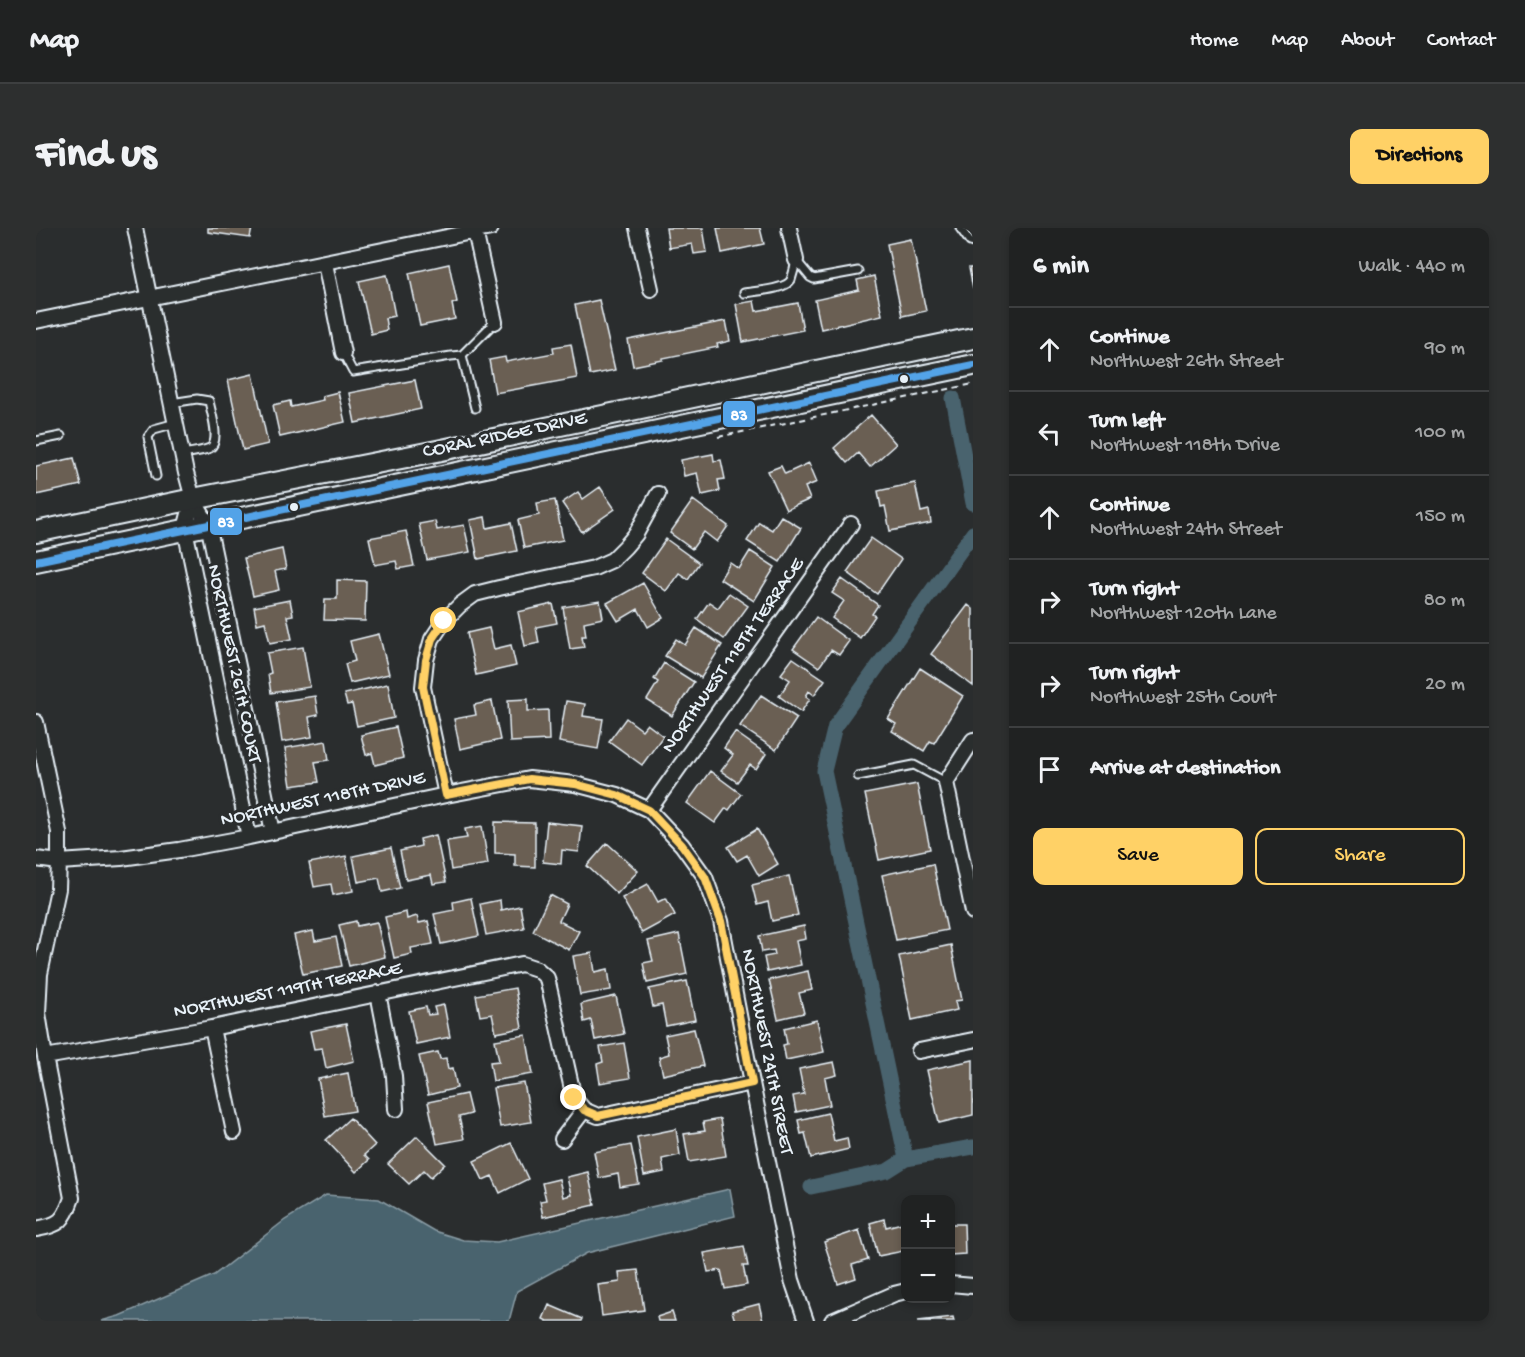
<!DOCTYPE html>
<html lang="en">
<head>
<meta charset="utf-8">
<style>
  body { margin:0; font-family:"Gochi Hand",sans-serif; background:#2d2f2f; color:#f1f3f6 }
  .controls { position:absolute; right:18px; bottom:18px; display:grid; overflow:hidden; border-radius:12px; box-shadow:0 3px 9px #0003 }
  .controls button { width:54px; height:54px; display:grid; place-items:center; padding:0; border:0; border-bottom:2px solid #3d3f40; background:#202222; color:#f1f3f6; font:30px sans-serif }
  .stop { position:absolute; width:18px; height:18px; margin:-14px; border:4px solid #ffd166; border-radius:50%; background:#fff }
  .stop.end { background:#ffd166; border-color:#fff; box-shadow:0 2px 6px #0008 }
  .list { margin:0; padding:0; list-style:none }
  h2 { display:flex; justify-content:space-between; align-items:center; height:78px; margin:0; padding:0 24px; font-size:26px }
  h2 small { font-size:20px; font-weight:400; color:#a2a4a5 }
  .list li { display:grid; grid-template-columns:39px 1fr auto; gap:18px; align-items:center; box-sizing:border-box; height:84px; padding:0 24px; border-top:2px solid #3d3f40 }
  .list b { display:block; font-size:22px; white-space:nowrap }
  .list p { margin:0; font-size:20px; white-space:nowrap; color:#a2a4a5 }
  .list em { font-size:20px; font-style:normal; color:#a2a4a5 }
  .actions { display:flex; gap:12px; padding:18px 24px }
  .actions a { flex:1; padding:14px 0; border:2px solid #ffd166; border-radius:12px; text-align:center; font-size:21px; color:#ffd166 }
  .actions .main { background:#ffd166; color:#111 }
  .icon { flex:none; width:33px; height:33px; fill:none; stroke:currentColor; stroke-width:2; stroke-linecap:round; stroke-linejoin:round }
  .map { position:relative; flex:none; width:937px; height:1093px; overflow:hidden; border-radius:12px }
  header { display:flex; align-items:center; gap:36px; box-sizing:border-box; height:84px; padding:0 30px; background:#202222; border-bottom:2px solid #3d3f40 }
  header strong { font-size:28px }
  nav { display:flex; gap:33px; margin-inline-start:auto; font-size:21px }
  .intro { display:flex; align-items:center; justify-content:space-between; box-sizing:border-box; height:144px; padding:0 36px }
  h1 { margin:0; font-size:42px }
  .button { padding:15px 27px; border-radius:12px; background:#ffd166; color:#111; font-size:21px; font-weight:700 }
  main { display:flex; gap:36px; padding:0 36px }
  aside { flex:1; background:#202222; border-radius:12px; box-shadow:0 3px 9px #0003 }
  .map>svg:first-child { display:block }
  .water { fill:#4a636e; stroke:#899ca5; stroke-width:1.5 }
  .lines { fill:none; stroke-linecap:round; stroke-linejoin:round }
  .canal { stroke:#4a636e; stroke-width:15 }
  .building { fill:#6b5e52; stroke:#e8f1f8; stroke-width:1.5 }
  .lane-casing { stroke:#e8f1f8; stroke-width:11 }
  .street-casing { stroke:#e8f1f8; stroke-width:18 }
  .secondary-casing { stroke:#e8f1f8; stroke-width:24 }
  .path { stroke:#e8f1f8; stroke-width:2; stroke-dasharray:6 4.5; stroke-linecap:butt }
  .lane { stroke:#2a2d2e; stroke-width:7 }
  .street { stroke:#2a2d2e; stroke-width:14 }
  .secondary { stroke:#2a2d2e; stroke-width:20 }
  .bus-1-casing { stroke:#2a2d2e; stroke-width:12 }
  .bus-1 { stroke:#53a3e8; stroke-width:8 }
  .route { stroke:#ffd166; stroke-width:8 }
  .bus-dot { fill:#e8f1f8; stroke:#2a2d2e; stroke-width:2 }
  .labels { text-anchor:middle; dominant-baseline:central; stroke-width:6; stroke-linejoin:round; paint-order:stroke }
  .street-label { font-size:20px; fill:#e8f1f8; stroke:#2a2d2e }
  .line-badge { stroke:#2a2d2e; stroke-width:2 }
  .badge-label { font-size:16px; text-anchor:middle; font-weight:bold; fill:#fff }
</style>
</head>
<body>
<header>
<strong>Map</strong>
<nav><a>Home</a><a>Map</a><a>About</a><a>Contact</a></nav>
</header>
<div class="intro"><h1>Find us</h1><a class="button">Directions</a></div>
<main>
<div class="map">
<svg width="937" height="1093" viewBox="0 0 937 1093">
  <rect width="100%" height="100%" fill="#2a2d2e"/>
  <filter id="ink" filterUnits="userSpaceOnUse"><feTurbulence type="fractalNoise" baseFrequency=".0167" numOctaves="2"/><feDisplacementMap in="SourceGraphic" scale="12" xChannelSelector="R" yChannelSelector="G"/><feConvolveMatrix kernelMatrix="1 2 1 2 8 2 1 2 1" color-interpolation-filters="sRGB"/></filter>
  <g filter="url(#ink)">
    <!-- water -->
    <path class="water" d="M694 961 699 988 551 1025 481 1063 473 1093H65L83 1088 178 1047 249 992 290 967 343 971 398 1003 427 1012 461 1014Z"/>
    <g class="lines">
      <!-- canal -->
      <path class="canal" d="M917 170 937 275
        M937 305 799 498 788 543 870 931 937 919
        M775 959 851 943 870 931"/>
    </g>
    <!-- building -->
    <path class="building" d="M172 0H216L214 10 172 4Z
      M630 0H667L671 24 658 26 656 16 633 20Z
      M681 0H724L728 16 686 25Z
      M875 11 890 83 866 88 851 16Z
      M413 36 421 74 416 76 419 91 384 98 373 45Z
      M933 40H937V61Z
      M351 47 359 88 349 90 351 102 335 106 323 53Z
      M838 48 846 87 785 101 779 72 823 62 821 52Z
      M563 72 579 142 554 147 539 77Z
      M718 73 720 83 762 75 767 102 707 114 700 76Z
      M690 93 694 113 681 116 682 119 627 130V132L597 138 592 112Z
      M535 116 541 150 459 165 453 132 469 129 470 134 518 125 517 119Z
      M217 146 232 216 207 222 192 152Z
      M379 152 385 181 319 195 313 165Z
      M302 164 309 194 244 209 237 177 254 173 255 179 287 172 286 168Z
      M835 187 860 216 834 239 822 225 811 235 798 220Z
      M677 226 678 233 685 232 689 251 682 252 684 263 666 267 661 245 648 248 645 232Z
      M38 230 45 257 0 267V238Z
      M773 235 781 254 769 259 774 271 750 282 732 243 745 238 749 246Z
      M879 255 885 284 893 282 895 295 854 303 849 278 845 279 842 263Z
      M564 259 579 281 546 304 526 275 542 264 547 271Z
      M519 272 527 312 488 320 482 292 503 287 501 275Z
      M657 272 692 298 681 314 668 304 656 321 634 305Z
      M745 288 765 300 744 334 711 313 723 294 736 302Z
      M449 289 451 300 475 295 481 323 442 331 434 292Z
      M399 293 401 302 428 297 434 324 391 332 383 296Z
      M370 303 378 338 362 341 360 333 339 337 333 310Z
      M835 310 865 331 841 366 811 344Z
      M630 311 663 335 652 351 643 345 630 363 606 345Z
      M246 321 250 341 239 343 243 362 217 368 208 330Z
      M714 323 739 339 718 373 684 351 694 335 703 341Z
      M806 351 842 377 836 386 839 388 824 410 796 390 808 373 796 365Z
      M301 352 330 353 329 393 288 392 289 371H301Z
      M607 355 627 390 612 399 602 381 582 393 571 375Z
      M693 365 712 378 688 411 661 391 673 374 682 380Z
      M254 372 257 387 251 388 256 411 234 415 229 394 221 396 218 379Z
      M564 373 567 390 548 394 550 408H546L548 419 534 421 527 379Z
      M517 376 521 395 500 399 503 415 489 418 482 384Z
      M932 377 937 381V458L895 426Z
      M780 389 813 413 803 427 795 422 783 439 757 421Z
      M453 400 458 421 475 417 480 438 440 447 431 405Z
      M660 400 686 417 665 450 629 428 640 411 649 417Z
      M343 406 353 446 314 455 309 436 319 433 314 413Z
      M267 419 274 459 235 465 232 446 235 445 231 425Z
      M757 430 789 452 778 467 773 463 770 468 774 471 765 484 743 468 754 452 745 446Z
      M628 435 658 454 636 488 611 472 622 454 618 451Z
      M884 440 927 468 898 515 894 513 888 523 856 503 860 496 852 491Z
      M352 456 358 490 321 498 316 476 311 477 308 466Z
      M725 467 761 490 740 522 704 498Z
      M279 468 282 487 273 489 276 509 246 514 240 474Z
      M492 471V483L512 482 513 512 474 514 472 472Z
      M456 473 464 512 424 521 418 491 440 487 438 477Z
      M530 473 549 476 547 488 567 491 562 521 523 514Z
      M590 490 606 502 611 496 627 508 606 537 573 513Z
      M360 499 367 530 339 537 336 525 330 527 325 507Z
      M699 504 730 526 720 541 714 537 701 554 685 543 697 527 688 520Z
      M290 513 293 532 279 534 283 554 255 558 249 520Z
      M674 543 705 566 693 582 690 580 679 595 651 575Z
      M881 556 894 621 843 632 829 566Z
      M459 594 499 595V639L479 638V626L459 625Z
      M511 594 546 598 543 624 526 622 525 636 507 634Z
      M446 598 452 636 415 642 411 613 431 610 429 601Z
      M721 601 742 636 723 648 711 627 701 633 692 619Z
      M400 607 410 654 397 656 395 647 370 652 364 623 385 618 384 611Z
      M571 615 602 643 581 666 551 638Z
      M355 620 364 660 346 664 343 650 322 654 317 628Z
      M310 628 317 663 297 667 295 656 278 659 273 635Z
      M897 636 911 702 860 712 846 647Z
      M753 648 762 687 736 693 732 674 721 677 716 657Z
      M612 656 622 674 630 670 639 687 606 705 586 670Z
      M514 667 531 676 523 693 543 703 533 722 497 703Z
      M435 670 443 708 405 716 398 686 418 682 417 674Z
      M464 672 465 682 484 678 488 700 450 707 444 676Z
      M370 684 371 691 381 688 383 695 392 693 397 716 375 720 376 726 358 730 349 689Z
      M320 693 321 698 341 694 349 729 313 738 303 697Z
      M768 698 770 711 760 713 765 737 731 744 728 729 739 727 738 722 726 724 723 708Z
      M277 703 279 713 300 709 306 738 267 746 258 707Z
      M643 706 651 746 611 755 607 735 617 733 612 713Z
      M915 717 926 772 919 773 921 782 876 792 863 728Z
      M556 725 559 744 572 741 575 762 544 767 537 728Z
      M772 743 776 762 763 765 768 785 742 791 733 752Z
      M651 753 659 792 630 798 626 777 617 779 613 761Z
      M479 760 486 800 460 805 456 786 444 788 440 767Z
      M580 768 588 806 559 812 555 792 548 794 545 776Z
      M408 777 414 809 380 816 373 783 390 779 392 787 400 786 398 779Z
      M781 792 788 824 750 832 747 817 751 816 748 800Z
      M310 796 318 833 290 840 286 820 278 821 274 803Z
      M658 801 667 838 627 847 623 829 633 826 629 807Z
      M490 807 497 846 457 853 454 834 463 833 459 812Z
      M588 815 594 850 564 855 561 836 567 834 564 819Z
      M402 824 404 831 410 830 412 841 417 840 421 860 392 867 383 828Z
      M937 832V887L903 895 891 842Z
      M798 834 801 847 789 850 794 877 760 884 757 868 768 866 763 841Z
      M312 845 319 883 289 888 282 851Z
      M488 855 495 894 464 899 457 860Z
      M430 866 435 886 423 889 428 911 401 916 392 874Z
      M792 885 798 913 811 910 813 921 775 930 769 905 765 906 762 892Z
      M314 890 339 917 328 927 333 932 320 944 290 912Z
      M684 891 690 928 653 934 648 906 669 903 667 894Z
      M640 901 644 927 626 931 628 944 608 948 601 909Z
      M381 908 409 936 395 949 388 942 373 956 352 936Z
      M475 915 492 951 464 965 456 948 447 952 438 933Z
      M595 917 603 956 584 959 582 946 563 950 558 924Z
      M552 944 559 977 507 989 504 973 510 972 506 955 523 951 527 969 535 967 531 949Z
      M848 991 850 999 870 994V1032L867 1023 842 1028 834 995Z
      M914 996H928L929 1026 914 1027Z
      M823 1002 832 1032 816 1037 820 1050 802 1056 788 1014Z
      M708 1018 712 1038H707L711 1057 689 1061 685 1042 672 1044 668 1025Z
      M602 1042 608 1082 566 1088 562 1057 584 1054 583 1044Z
      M723 1076 727 1093H699L696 1083Z
      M513 1077 546 1091 545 1093H511L507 1091Z
      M636 1084 639 1093H622L621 1089Z
      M917 1089 918 1093H882Z"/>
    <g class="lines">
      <defs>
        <path id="lane" d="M924 0 934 14 937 15
          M760 32 774 49 778 51 822 43
          M708 65C719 63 749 62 755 52 757 46 759 38 760 32
          M307 125 317 144 415 128 426 127 439 180
          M426 127 459 94
          M135 175 161 171 173 173C175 184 185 213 174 220 168 223 153 225 146 226
          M0 213 25 208
          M120 248 112 209 118 201 140 195
          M822 548 878 537 910 554"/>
        <path id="street" d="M99 0 150 245 157 271 172 296 237 604
          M601 0 615 61
          M753 0 760 32
          M439 3 459 94
          M289 35 307 125
          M0 93 455 0
          M157 271 149 301 213 609
          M0 494 23 604V634L22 661 4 746 2 785 9 829 36 970C28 993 24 997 0 1001
          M937 512 910 554 937 684
          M410 567 387 459 390 432 396 411 408 393 424 377 439 366 463 360 558 340 576 332 589 319 600 306 622 266
          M613 582 815 296
          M0 631 23 634 85 630 143 622 213 609 410 567 493 551 539 556 581 567 613 582 646 617 669 649 685 693 716 855 756 1052 770 1093
          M342 765 358 848 360 881
          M176 800 198 904
          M883 823 937 812
          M9 829 176 800 486 736 501 741 511 750 538 870 548 882
          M548 882 562 888 716 855
          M526 911 548 882
          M914 1056 937 1058
          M796 1093 858 1066 870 1063"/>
        <path id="secondary" d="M0 304 157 271 401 223 937 110
          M0 333 937 137"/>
      </defs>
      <!-- lane casing -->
      <use href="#lane" class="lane-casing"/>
      <!-- street casing -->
      <use href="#street" class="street-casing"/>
      <!-- secondary casing -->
      <use href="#secondary" class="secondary-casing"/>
      <!-- path -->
      <path class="path" d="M682 209 937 156"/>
      <!-- lane -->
      <use href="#lane" class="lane"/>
      <!-- street -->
      <use href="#street" class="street"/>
      <!-- secondary -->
      <use href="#secondary" class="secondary"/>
      <defs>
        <path id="bus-1" d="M0 333 937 137"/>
      </defs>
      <!-- bus-1 casing -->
      <use href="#bus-1" class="bus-1-casing"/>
      <!-- bus-1 -->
      <use href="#bus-1" class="bus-1"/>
    </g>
  </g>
  <g class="lines" filter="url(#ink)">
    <!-- route -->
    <path class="route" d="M408 393 396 411 390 432 387 459 410 567 493 551 539 556 581 567 613 582 646 617 669 649 685 693 716 855 562 888 548 882 538 870"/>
  </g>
  <!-- markers -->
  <g class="bus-dot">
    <circle cx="868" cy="151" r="5"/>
    <circle cx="258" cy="279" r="5"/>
  </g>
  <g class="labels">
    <!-- street labels -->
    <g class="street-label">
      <text transform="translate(469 208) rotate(-12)">CORAL RIDGE DRIVE</text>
      <text transform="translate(698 428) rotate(-55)">NORTHWEST 118TH TERRACE</text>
      <text transform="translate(197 436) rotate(78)">NORTHWEST 26TH COURT</text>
      <text transform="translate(287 572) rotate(-12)">NORTHWEST 118TH DRIVE</text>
      <text transform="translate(252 763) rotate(-11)">NORTHWEST 119TH TERRACE</text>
      <text transform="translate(730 824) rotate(79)">NORTHWEST 24TH STREET</text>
    </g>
  </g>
  <g class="line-badge">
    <rect x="686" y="172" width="34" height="28" rx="6" fill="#53a3e8"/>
    <rect x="173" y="279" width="34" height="29" rx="6" fill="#53a3e8"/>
  </g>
  <g class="badge-label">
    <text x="703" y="192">83</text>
    <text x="190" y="299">83</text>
  </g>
</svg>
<div class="controls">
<button>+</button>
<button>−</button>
</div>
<div class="stop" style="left:408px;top:393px"></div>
<div class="stop end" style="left:538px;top:870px"></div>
</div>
<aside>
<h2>6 min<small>Walk · 440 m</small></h2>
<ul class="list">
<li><svg class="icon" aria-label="ahead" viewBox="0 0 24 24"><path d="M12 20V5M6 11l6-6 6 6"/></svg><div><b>Continue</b><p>Northwest 26th Street</p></div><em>90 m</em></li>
<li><svg class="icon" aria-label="left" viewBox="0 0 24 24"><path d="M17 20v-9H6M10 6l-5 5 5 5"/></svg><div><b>Turn left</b><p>Northwest 118th Drive</p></div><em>100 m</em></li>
<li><svg class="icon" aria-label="ahead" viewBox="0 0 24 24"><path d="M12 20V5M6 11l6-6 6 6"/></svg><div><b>Continue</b><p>Northwest 24th Street</p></div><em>150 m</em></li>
<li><svg class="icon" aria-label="right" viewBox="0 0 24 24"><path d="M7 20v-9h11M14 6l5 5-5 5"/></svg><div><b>Turn right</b><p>Northwest 120th Lane</p></div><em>80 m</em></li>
<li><svg class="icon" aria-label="right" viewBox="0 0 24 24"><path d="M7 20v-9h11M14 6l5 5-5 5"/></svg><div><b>Turn right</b><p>Northwest 25th Court</p></div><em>20 m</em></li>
<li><svg class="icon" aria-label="arrive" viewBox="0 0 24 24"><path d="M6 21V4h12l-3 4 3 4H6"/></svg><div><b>Arrive at destination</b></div></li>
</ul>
<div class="actions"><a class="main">Save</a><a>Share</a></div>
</aside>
</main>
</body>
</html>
